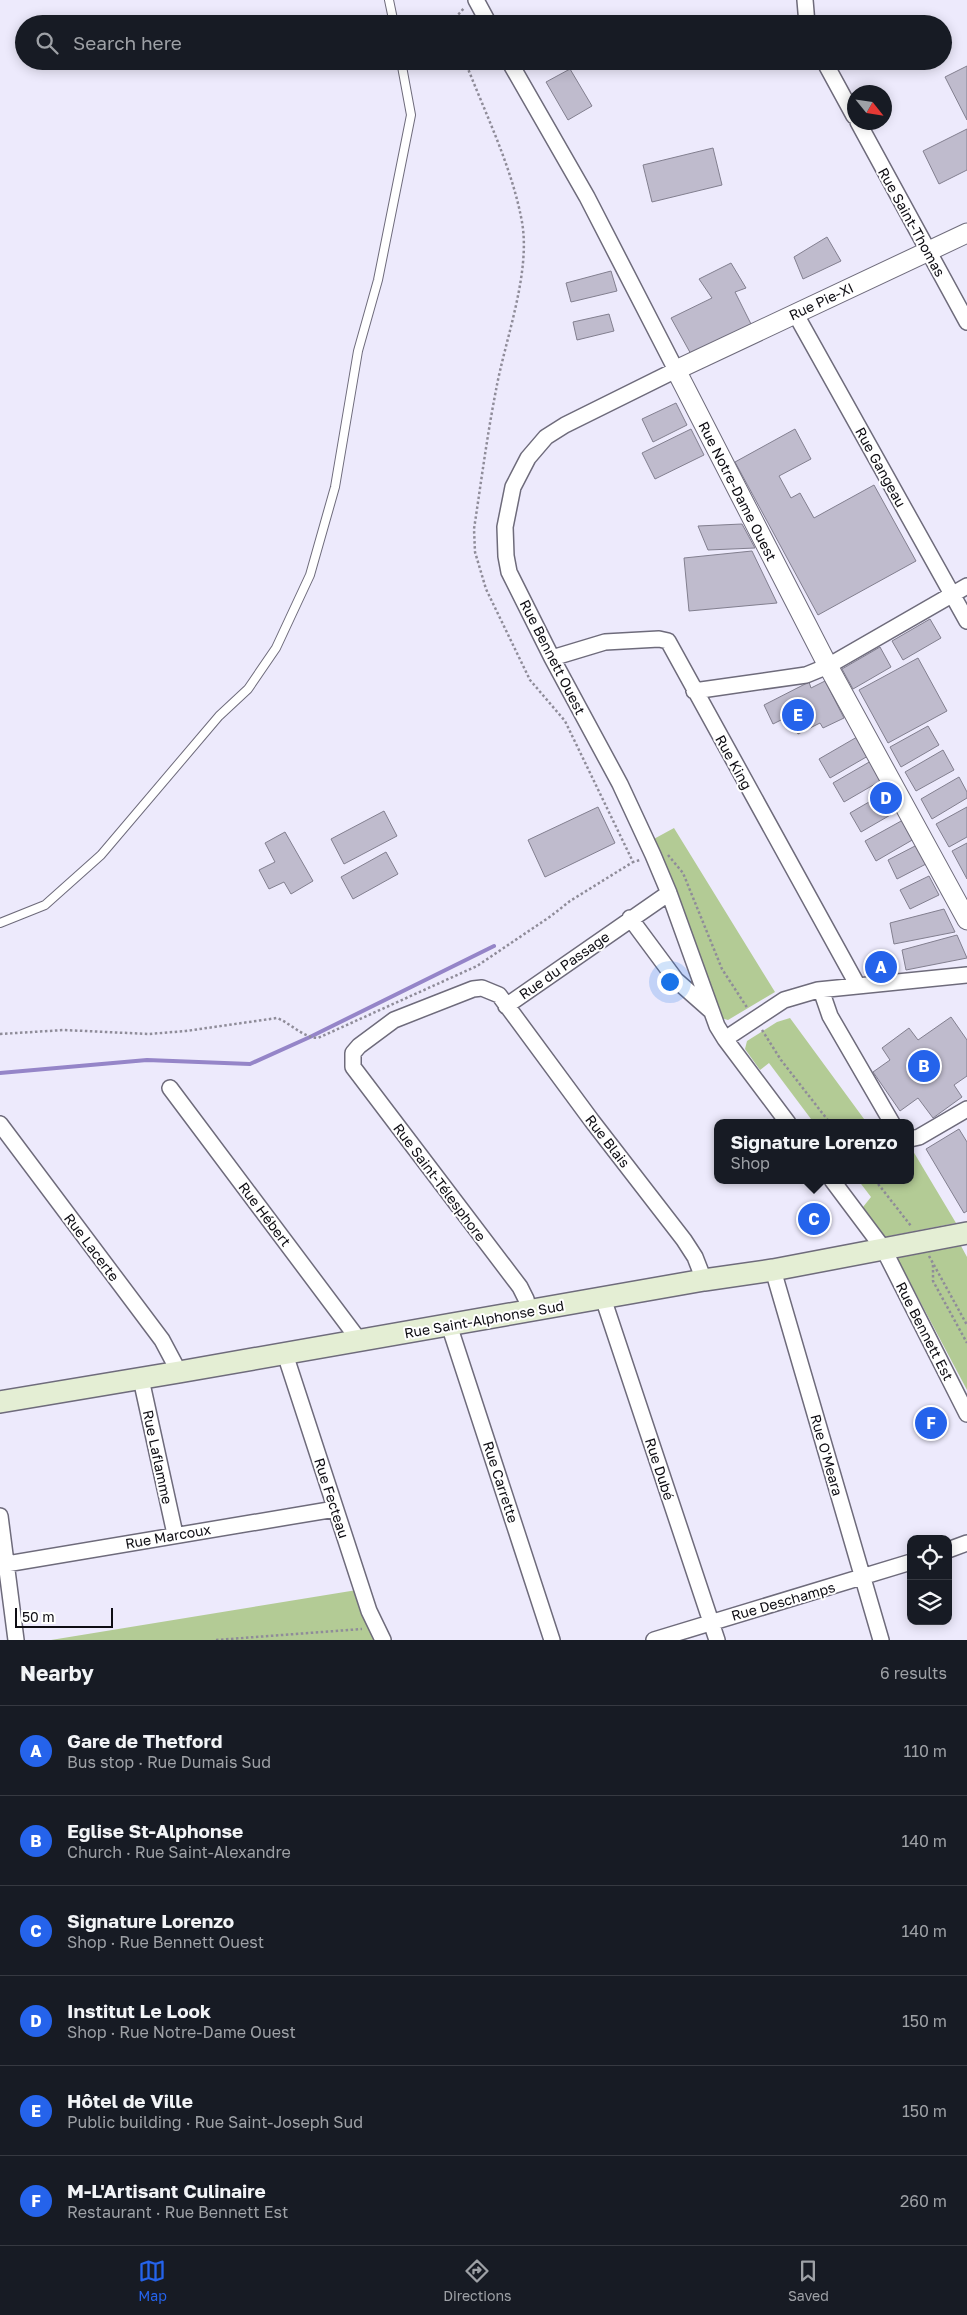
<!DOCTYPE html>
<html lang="en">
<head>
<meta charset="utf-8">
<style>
  body { margin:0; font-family:"Golos Text",sans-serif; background:#242831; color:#f1f3f6 }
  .controls { position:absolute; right:15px; bottom:15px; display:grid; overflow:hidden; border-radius:10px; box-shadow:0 2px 12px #0003 }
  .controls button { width:45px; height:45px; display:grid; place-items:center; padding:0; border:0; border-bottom:1px solid #363941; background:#171b24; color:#f1f3f6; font:25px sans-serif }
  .compass { position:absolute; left:847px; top:85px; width:45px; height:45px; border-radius:50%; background:#171b24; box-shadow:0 2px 12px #0003; rotate:120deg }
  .scale { position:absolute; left:15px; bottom:12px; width:98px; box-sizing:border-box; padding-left:5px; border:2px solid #0e0d13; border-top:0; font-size:14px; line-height:18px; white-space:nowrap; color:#0e0d13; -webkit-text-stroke:4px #fff; paint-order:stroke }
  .you { position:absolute; left:669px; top:981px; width:18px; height:18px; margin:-12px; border:4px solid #fff; border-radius:50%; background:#1a73e8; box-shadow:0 0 0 8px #1a73e833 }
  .badge { display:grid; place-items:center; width:32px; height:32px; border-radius:50%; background:#2563eb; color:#fff; font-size:16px; font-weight:700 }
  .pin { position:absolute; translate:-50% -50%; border:2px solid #fff; box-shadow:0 1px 5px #0006 }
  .popup { position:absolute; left:714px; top:1119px; width:200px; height:65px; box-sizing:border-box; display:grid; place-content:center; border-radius:10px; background:#171b24; filter:drop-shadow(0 1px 4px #0005); font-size:16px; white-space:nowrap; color:#9ea1a6 }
  .popup b { font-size:19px; color:#f1f3f6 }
  .popup::after { content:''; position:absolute; left:50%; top:100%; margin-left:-10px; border:10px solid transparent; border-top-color:#171b24 }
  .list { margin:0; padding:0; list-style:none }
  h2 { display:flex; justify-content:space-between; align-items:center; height:65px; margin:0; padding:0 20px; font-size:21px }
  h2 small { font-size:16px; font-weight:400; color:#9ea1a6 }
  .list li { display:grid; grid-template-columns:32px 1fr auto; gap:15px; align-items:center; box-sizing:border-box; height:90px; padding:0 20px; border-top:1px solid #363941 }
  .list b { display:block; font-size:19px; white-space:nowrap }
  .list p { margin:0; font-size:16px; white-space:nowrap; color:#9ea1a6 }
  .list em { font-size:16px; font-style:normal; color:#9ea1a6 }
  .icon { flex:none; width:28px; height:28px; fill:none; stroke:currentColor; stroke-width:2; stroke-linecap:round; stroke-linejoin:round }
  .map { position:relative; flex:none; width:967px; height:1640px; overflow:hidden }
  .search { position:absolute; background:#171b24; box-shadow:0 2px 12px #0003; left:15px; right:15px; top:15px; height:55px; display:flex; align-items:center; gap:12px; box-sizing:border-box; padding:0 18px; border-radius:28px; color:#9ea1a6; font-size:19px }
  .sheet { height:605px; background:#171b24 }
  nav { display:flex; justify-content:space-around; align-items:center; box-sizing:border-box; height:70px; border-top:1px solid #363941; background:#171b24; font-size:14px; color:#9ea1a6 }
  nav a { display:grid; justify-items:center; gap:2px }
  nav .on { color:#2563eb }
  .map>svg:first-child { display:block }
  .green { fill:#b3cb95 }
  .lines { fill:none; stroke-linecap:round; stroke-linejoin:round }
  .stream { stroke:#9585c8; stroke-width:4 }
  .building { fill:#bfbbcd; stroke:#827f8f }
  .service-casing { stroke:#6e6b7b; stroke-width:10 }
  .minor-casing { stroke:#6e6b7b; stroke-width:18 }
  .tertiary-casing { stroke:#6e6b7b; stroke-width:21 }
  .secondary-casing { stroke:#6e6b7b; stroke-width:24 }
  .path { stroke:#8f8c99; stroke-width:2.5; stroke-dasharray:2.5 2.5; stroke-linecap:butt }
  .service { stroke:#fff; stroke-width:8 }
  .minor { stroke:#fff; stroke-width:15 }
  .tertiary { stroke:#fff; stroke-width:19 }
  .secondary { stroke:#e4eed4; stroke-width:21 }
  .labels { text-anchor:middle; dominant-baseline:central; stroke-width:4; stroke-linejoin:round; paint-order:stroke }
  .street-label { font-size:14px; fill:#0e0d13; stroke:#fff }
</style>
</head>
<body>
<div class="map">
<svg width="967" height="1640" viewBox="0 0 967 1640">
  <rect width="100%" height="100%" fill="#edeafc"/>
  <!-- green -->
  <path class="green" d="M674 828 775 992 728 1020 721 1018 652 840Z
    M790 1018 867 1123H814L769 1063 760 1070 745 1049 747 1041 777 1022Z
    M910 1146 956 1223 884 1237 863 1207 871 1197 858 1180H910Z
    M961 1246 967 1257V1390L897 1258Z
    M363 1589 383 1640H51Z"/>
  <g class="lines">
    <!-- stream -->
    <path class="stream" d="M0 1073 147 1060 250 1064 310 1037 494 946"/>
  </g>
  <!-- building -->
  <path class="building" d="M967 66V120L945 77Z
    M570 69 592 106 568 120 546 82Z
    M967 129V170L939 184 923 151Z
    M713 148 722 185 652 202 643 165Z
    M827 237 841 261 803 279 794 257Z
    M731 263 746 288 735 292 751 324 692 356 671 318 712 298 699 279Z
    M611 271 617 291 571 302 566 283Z
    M609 314 614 331 577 340 573 322Z
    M676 403 687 425 653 442 642 419Z
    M691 429 704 455 655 479 642 453Z
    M795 429 811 459 779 476 791 498 800 493 814 518 874 485 916 561 818 615 735 462Z
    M742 524 755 548 708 550 698 526Z
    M752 551 777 603 689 611 684 558Z
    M930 619 941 638 903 660 892 641Z
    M880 647 891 667 853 689 842 669Z
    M918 658 947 711 888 743 859 690Z
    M825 681 844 718 823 728 820 723 798 734 789 716 773 724 764 705 809 682 811 688Z
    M928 726 939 745 901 767 890 747Z
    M857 737 868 756 830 778 819 759Z
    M943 750 954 770 916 791 905 772Z
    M871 761 882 780 844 802 833 783Z
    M959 777 967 792V798L932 819 921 799Z
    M888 791 899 810 861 832 850 813Z
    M598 807 615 843 545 877 528 840Z
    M967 807V837L949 847 936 824Z
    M384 811 397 836 344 864 331 839Z
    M903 820 914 839 876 861 865 841Z
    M285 832 313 881 291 894 284 882 269 889 259 870 275 862 265 843Z
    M967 843V879L952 851Z
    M917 845 926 864 897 879 888 860Z
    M386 852 398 874 353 899 341 877Z
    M929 876 939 895 910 909 900 890Z
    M944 909 955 932 894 944 890 923Z
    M957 935 967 958 906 970 902 950Z
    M951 1017 967 1040V1076L954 1085 962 1097 933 1118 918 1098 900 1111 873 1072 890 1060 882 1048 909 1028 918 1040Z
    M959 1129 967 1142V1211L964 1213 926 1149Z"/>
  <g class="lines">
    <defs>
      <path id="service" d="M389 0 394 24
        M0 923 45 905 101 855 219 716 248 689 276 648 310 575 335 487 358 351 378 280 411 115 401 61"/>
      <path id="minor" d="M476 0 489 24
        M805 0 807 24
        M509 61 587 197 676 370 565 425 546 437 528 458 513 487 505 527 506 556 509 572 552 658 620 784 653 855 669 893 717 1026 725 1039 788 1123
        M824 61 854 116
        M858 122 967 322
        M795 313 967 621
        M552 658 605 642 659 639 668 641 858 986
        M694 691 806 675 828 666 967 586
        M630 918 676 980 710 1010
        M821 990 830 1016 892 1123
        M506 1006 669 893
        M725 1039 784 1000 818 990 967 975
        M170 1088 359 1340
        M0 1124 162 1340 179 1372
        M910 1139 919 1137 967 1109
        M832 1180 883 1248 967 1414
        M773 1270 881 1640
        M603 1298 717 1640
        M529 1311 526 1299 520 1287 353 1067V1053L359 1046 394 1020 473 989 482 988 499 995 592 1121 684 1240 695 1257 704 1280
        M449 1325 552 1640
        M285 1354 369 1611 383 1640
        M141 1379 175 1534
        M0 1516 16 1640
        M948 1550 967 1543
        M0 1565 335 1509
        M654 1640 911 1562"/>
      <path id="tertiary" d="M967 233 676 370 828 666 967 920"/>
      <path id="secondary" d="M0 1402 179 1372 704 1280 773 1270 967 1233"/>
    </defs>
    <!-- service casing -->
    <use href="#service" class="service-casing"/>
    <!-- minor casing -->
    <use href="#minor" class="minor-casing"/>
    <!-- tertiary casing -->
    <use href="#tertiary" class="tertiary-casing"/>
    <!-- secondary casing -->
    <use href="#secondary" class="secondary-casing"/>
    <!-- path -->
    <path class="path" d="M457 24V16L465 7
      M465 61C485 113 512 167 522 222 531 273 505 340 496 390 487 436 481 483 474 529L475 552 486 589 530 680 565 721 633 862 640 860
      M668 855 683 873 722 969 748 1009
      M762 1030 781 1060 830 1123
      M0 1034 64 1030 149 1034 186 1031 277 1018C292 1024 302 1037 318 1038L477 966 551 916 570 901 633 862
      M875 1180 911 1226
      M929 1256 967 1325
      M933 1265V1281L967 1343
      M216 1640 362 1629"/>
    <!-- service -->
    <use href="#service" class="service"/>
    <!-- minor -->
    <use href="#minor" class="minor"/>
    <!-- tertiary -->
    <use href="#tertiary" class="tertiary"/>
    <!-- secondary -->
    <use href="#secondary" class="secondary"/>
  </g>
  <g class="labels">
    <!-- street labels -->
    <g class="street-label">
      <text transform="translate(912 222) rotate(61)">Rue Saint-Thomas</text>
      <text transform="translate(821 301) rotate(-25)">Rue Pie-XI</text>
      <text transform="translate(881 467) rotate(61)">Rue Gangeau</text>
      <text transform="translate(738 491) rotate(63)">Rue Notre-Dame Ouest</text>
      <text transform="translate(553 657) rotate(63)">Rue Bennett Ouest</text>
      <text transform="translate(734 762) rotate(61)">Rue King</text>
      <text transform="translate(564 965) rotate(-35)">Rue du Passage</text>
      <text transform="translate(608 1141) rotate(52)">Rue Blais</text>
      <text transform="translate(440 1182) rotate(53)">Rue Saint-Télesphore</text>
      <text transform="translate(265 1214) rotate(53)">Rue Hébert</text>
      <text transform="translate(92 1247) rotate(53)">Rue Lacerte</text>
      <text transform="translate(484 1319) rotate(-10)">Rue Saint-Alphonse Sud</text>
      <text transform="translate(925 1331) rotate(63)">Rue Bennett Est</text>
      <text transform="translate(827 1455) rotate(74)">Rue O'Meara</text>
      <text transform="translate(158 1457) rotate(78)">Rue Laflamme</text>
      <text transform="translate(660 1469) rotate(72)">Rue Dubé</text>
      <text transform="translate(501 1482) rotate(72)">Rue Carrette</text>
      <text transform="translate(332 1498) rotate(72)">Rue Fecteau</text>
      <text transform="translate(168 1536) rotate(-10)">Rue Marcoux</text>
      <text transform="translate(783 1601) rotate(-16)">Rue Deschamps</text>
    </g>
  </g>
</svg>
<div class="controls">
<button><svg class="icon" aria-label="locate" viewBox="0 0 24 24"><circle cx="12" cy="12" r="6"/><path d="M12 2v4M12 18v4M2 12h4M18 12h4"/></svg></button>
<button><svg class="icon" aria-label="layers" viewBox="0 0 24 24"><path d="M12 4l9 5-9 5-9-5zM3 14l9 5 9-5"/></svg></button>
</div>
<svg class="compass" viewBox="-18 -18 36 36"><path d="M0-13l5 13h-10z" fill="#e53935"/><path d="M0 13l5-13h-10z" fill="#9ea1a6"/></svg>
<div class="scale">50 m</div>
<div class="you"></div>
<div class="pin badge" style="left:881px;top:967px">A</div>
<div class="pin badge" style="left:924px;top:1066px">B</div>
<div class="pin badge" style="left:814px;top:1219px">C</div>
<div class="popup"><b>Signature Lorenzo</b>Shop</div>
<div class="pin badge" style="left:886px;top:798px">D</div>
<div class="pin badge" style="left:798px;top:715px">E</div>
<div class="pin badge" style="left:931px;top:1423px">F</div>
<div class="search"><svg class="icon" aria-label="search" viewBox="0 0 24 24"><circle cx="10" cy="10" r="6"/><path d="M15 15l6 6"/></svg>Search here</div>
</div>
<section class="sheet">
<h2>Nearby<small>6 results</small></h2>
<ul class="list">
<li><span class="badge">A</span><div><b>Gare de Thetford</b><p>Bus stop · Rue Dumais Sud</p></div><em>110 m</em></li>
<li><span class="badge">B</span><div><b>Eglise St-Alphonse</b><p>Church · Rue Saint-Alexandre</p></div><em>140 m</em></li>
<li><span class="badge">C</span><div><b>Signature Lorenzo</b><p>Shop · Rue Bennett Ouest</p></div><em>140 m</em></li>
<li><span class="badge">D</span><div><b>Institut Le Look</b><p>Shop · Rue Notre-Dame Ouest</p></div><em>150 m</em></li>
<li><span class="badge">E</span><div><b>Hôtel de Ville</b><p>Public building · Rue Saint-Joseph Sud</p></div><em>150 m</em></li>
<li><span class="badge">F</span><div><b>M-L'Artisant Culinaire</b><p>Restaurant · Rue Bennett Est</p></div><em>260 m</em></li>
</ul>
</section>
<nav>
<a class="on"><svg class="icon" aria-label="map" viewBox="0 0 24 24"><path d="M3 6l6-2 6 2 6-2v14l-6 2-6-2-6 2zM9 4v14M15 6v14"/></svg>Map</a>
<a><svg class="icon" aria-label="directions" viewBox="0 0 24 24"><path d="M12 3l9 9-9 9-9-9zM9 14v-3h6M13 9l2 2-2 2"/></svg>Directions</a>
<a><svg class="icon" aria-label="saved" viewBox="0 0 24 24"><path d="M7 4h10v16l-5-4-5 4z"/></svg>Saved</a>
</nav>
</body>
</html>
